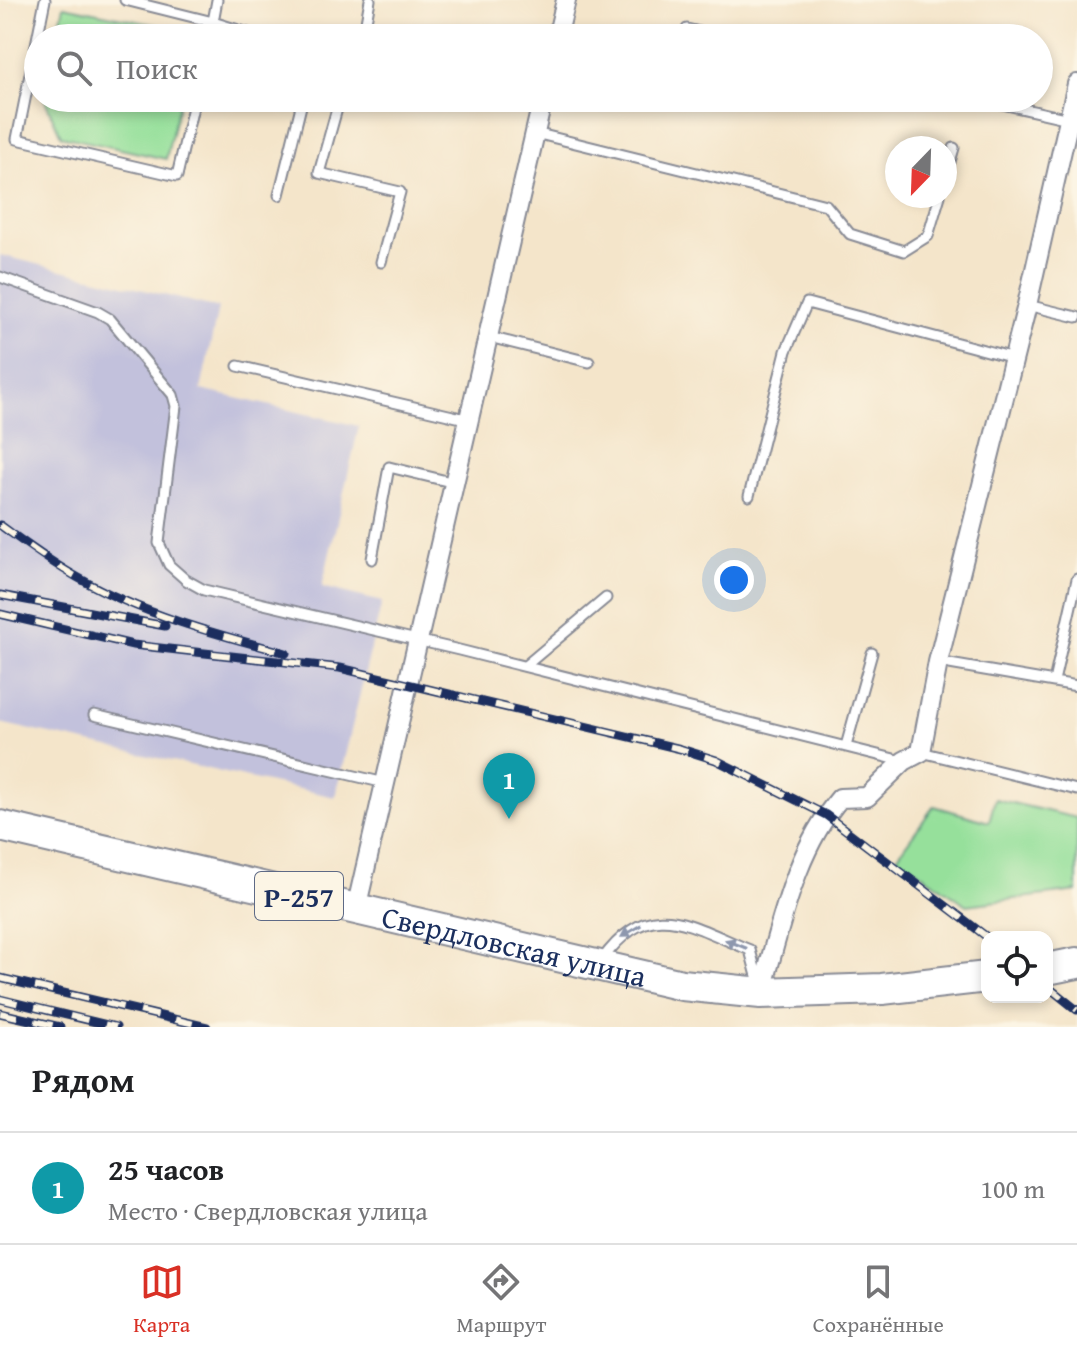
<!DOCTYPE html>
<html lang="ru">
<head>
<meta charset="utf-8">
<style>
  body { margin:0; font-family:"Gentium Book Plus",serif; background:#f6f6f6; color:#202124 }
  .controls { position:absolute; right:24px; bottom:24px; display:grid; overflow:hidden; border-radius:16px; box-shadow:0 4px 12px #0003 }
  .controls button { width:72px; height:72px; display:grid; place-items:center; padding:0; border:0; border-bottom:2px solid #e0e0e0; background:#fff; color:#202124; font:40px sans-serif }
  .compass { position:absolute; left:885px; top:136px; width:72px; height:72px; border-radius:50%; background:#fff; box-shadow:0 4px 12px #0003; rotate:203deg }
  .you { position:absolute; left:734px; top:580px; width:28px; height:28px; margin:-20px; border:6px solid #fff; border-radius:50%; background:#1a73e8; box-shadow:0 0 0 12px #1a73e833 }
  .badge { display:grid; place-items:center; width:52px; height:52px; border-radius:50%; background:#d93025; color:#fff; font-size:26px; font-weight:700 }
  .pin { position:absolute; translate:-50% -66px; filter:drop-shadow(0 2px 4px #0008) }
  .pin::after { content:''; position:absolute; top:42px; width:28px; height:24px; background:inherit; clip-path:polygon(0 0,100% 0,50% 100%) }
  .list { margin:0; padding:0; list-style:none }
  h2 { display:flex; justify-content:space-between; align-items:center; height:104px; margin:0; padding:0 32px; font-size:34px }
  h2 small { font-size:26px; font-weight:400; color:#757577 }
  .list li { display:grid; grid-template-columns:52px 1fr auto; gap:24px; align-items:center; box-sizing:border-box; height:112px; padding:0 32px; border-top:2px solid #e0e0e0 }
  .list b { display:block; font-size:30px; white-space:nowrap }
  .list p { margin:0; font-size:26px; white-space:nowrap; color:#757577 }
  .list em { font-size:26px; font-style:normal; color:#757577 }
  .icon { flex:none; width:44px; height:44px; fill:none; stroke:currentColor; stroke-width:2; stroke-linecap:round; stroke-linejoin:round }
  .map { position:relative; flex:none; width:1077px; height:1027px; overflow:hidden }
  .search { position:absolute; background:#fff; box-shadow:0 4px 12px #0003; left:24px; right:24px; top:24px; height:88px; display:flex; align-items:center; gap:20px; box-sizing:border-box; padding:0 28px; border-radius:44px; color:#757577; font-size:30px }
  .sheet { height:216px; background:#fff }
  nav { display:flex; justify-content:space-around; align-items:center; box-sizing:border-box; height:112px; border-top:2px solid #e0e0e0; background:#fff; font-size:22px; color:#757577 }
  nav a { display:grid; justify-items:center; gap:4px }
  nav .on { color:#d93025 }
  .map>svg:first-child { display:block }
  .industrial { fill:#c2c1dc }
  .green { fill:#96e09b; stroke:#58887c; stroke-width:2 }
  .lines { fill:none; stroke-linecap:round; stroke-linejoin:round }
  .service-casing { stroke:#888a94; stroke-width:13 }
  .minor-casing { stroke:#888a94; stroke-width:22 }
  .trunk-casing { stroke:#888a94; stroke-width:34 }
  .service { stroke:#fff; stroke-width:9 }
  .minor { stroke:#fff; stroke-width:18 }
  .trunk { stroke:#fff; stroke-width:30 }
  .rail-casing { stroke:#1b2f5e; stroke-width:9 }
  .rail { stroke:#fcf5e5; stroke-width:6; stroke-dasharray:18; stroke-linecap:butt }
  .oneway { fill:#8d97ae }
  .labels { text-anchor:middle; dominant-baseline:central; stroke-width:6; stroke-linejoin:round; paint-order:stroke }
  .shield { fill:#fcf5e5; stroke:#5e6a86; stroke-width:2 }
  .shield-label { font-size:28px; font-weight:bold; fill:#1b2f5e }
  .street-label { font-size:30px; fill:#1b2f5e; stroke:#fcf5e5 }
</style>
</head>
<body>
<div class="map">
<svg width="1077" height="1027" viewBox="0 0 1077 1027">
  <rect width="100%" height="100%" fill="#fcf5e5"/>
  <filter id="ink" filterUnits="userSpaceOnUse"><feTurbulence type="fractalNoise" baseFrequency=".0125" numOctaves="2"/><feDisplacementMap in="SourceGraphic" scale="16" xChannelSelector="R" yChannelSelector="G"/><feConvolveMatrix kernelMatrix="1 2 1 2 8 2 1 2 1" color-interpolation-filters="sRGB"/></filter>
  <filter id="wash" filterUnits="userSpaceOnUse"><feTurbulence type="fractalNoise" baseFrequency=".006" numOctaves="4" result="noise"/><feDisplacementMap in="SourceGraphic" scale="32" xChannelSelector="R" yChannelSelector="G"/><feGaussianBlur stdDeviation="1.8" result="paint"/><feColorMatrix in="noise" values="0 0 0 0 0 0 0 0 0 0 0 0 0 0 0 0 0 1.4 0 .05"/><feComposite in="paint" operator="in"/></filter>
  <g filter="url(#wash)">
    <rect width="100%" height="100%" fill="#f4e5ca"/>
    <!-- industrial -->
    <path class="industrial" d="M0 255 218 308 201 390 359 426 322 587 382 602 335 797 0 723Z"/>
    <!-- green -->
    <path class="green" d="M64 6 195 33 193 38H57Z
      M44 98H180L166 159 61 136Z
      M995 799 1077 818V891L967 905 897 857 934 806 989 822Z"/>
  </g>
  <g filter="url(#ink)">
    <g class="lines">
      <defs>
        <path id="service" d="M45 0 17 139 177 176 195 98
          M125 0 213 22 264 38
          M210 38 217 0
          M363 38 370 0
          M684 38 687 29 725 38
          M340 98 319 173 400 192 381 262
          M976 98 1069 119
          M535 133 826 205 850 234 904 251 928 236 940 196
          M945 179 954 148
          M279 195 303 98
          M0 277 98 312 110 319 173 395 176 406 159 543 169 565 186 580 204 590 459 650 902 761
          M1027 305 1077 317
          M489 337 589 362
          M238 366 470 420
          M749 496 786 351 807 303 1014 358
          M372 559 389 467 455 483
          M938 662 1077 686
          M525 666 606 598
          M1054 681 1077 579
          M94 715 385 783
          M846 746 872 653
          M921 752 1077 790
          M601 961C650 894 686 924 750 950L760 987"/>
        <path id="minor" d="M557 38 566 0
          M356 909 543 98
          M761 993C781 926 794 852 840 798L867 797 904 761 921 752 938 662 1027 305 1077 84"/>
        <g id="trunk">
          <path id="s1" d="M0 826 682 985 761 993 882 989 987 977"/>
          <path d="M1047 969 1077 963"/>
        </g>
      </defs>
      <!-- service casing -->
      <use href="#service" class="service-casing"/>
      <!-- minor casing -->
      <use href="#minor" class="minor-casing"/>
      <!-- trunk casing -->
      <use href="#trunk" class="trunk-casing"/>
      <!-- service -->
      <use href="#service" class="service"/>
      <!-- minor -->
      <use href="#minor" class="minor"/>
      <!-- trunk -->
      <use href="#trunk" class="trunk"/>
      <defs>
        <path id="rail" d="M0 525C25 543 50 562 77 577 141 614 215 634 286 653
          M0 595 165 626
          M0 614 133 645 340 668 681 749 716 760 826 815 987 937
          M0 978 207 1027
          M1047 986 1077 1010
          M0 999 116 1027
          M0 1013 60 1027"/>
      </defs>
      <!-- rail casing -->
      <use href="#rail" class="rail-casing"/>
      <!-- rail -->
      <use href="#rail" class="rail"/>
    </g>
    <!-- one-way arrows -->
    <defs><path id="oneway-solid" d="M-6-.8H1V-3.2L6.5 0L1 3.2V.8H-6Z" transform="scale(2)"/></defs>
    <g class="oneway">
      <use href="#oneway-solid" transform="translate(631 931) rotate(149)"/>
      <use href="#oneway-solid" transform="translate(736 944) rotate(-158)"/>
    </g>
  </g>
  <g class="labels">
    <!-- shield labels -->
    <rect class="shield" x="255" y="872" width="88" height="48" rx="6"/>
    <g class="shield-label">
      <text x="299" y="896">Р-257</text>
    </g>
    <!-- street labels -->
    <g class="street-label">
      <text stroke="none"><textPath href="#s1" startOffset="528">Свердловская улица</textPath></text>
    </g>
  </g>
</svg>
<div class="controls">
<button><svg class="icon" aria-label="locate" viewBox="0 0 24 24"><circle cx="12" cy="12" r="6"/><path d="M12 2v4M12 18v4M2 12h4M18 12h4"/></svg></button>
</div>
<svg class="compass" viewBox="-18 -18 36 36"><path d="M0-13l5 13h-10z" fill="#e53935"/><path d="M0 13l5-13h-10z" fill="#757577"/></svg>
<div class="you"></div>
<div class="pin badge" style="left:509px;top:819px;background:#0f9aa8">1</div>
<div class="search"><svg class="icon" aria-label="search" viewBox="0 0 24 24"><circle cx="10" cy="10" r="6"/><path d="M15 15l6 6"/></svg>Поиск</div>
</div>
<section class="sheet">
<h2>Рядом<small></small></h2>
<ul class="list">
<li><span class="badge" style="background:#0f9aa8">1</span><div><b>25 часов</b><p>Место · Свердловская улица</p></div><em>100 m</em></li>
</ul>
</section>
<nav>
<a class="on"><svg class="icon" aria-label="map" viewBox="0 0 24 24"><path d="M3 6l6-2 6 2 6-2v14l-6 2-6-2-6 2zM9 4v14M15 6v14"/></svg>Карта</a>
<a><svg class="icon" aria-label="directions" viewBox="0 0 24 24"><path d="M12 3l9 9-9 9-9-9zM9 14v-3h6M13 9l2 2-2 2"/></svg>Маршрут</a>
<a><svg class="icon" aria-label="saved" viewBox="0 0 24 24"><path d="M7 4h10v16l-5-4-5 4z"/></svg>Сохранённые</a>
</nav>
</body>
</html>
